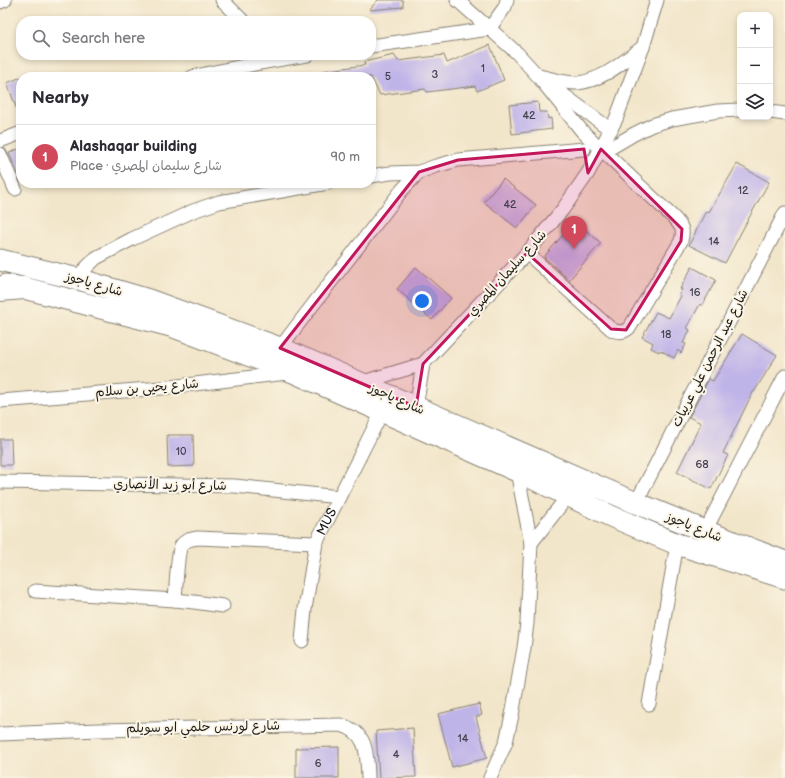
<!DOCTYPE html>
<html lang="en">
<head>
<meta charset="utf-8">
<style>
  body { margin:0; font-family:"Balsamiq Sans","Playpen Sans Arabic",sans-serif; background:#f7f7f7; color:#2b2b33 }
  .controls { position:absolute; right:12px; top:12px; display:grid; overflow:hidden; border-radius:8px; box-shadow:0 2px 6px #0003 }
  .controls button { width:36px; height:36px; display:grid; place-items:center; padding:0; border:0; border-bottom:1px solid #e1e1e2; background:#fff; color:#2b2b33; font:20px sans-serif }
  .you { position:absolute; left:422px; top:301px; width:14px; height:14px; margin:-10px; border:3px solid #fff; border-radius:50%; background:#1a73e8; box-shadow:0 0 0 6px #1a73e833 }
  .badge { display:grid; place-items:center; width:26px; height:26px; border-radius:50%; background:#d1495b; color:#fff; font-size:13px; font-weight:700 }
  .pin { position:absolute; translate:-50% -33px; filter:drop-shadow(0 1px 2px #0008) }
  .pin::after { content:''; position:absolute; top:21px; width:14px; height:12px; background:inherit; clip-path:polygon(0 0,100% 0,50% 100%) }
  .list { margin:0; padding:0; list-style:none }
  h2 { display:flex; justify-content:space-between; align-items:center; height:52px; margin:0; padding:0 16px; font-size:17px }
  h2 small { font-size:13px; font-weight:400; color:#7c7c81 }
  .list li { display:grid; grid-template-columns:26px 1fr auto; gap:12px; align-items:center; box-sizing:border-box; height:64px; padding:0 16px; border-top:1px solid #e1e1e2 }
  .list b { display:block; font-size:15px; white-space:nowrap }
  .list p { margin:0; font-size:13px; white-space:nowrap; color:#7c7c81 }
  .list em { font-size:13px; font-style:normal; color:#7c7c81 }
  .icon { flex:none; width:22px; height:22px; fill:none; stroke:currentColor; stroke-width:2; stroke-linecap:round; stroke-linejoin:round }
  .map { position:relative; flex:none; width:785px; height:778px; overflow:hidden }
  .search { position:absolute; background:#fff; box-shadow:0 2px 6px #0003; left:16px; top:16px; width:360px; height:44px; display:flex; align-items:center; gap:10px; box-sizing:border-box; padding:0 14px; border-radius:16px; color:#7c7c81; font-size:15px }
  .panel { position:absolute; background:#fff; box-shadow:0 2px 6px #0003; left:16px; top:72px; width:360px; height:116px; border-radius:16px }
  .map>svg:first-child { display:block }
  .building { fill:#bfb4e8 }
  .lines { fill:none; stroke-linecap:round; stroke-linejoin:round }
  .street-casing { stroke:#878173; stroke-width:15 }
  .primary-casing { stroke:#878173; stroke-width:23 }
  .highway-casing { stroke:#878173; stroke-width:24 }
  .street { stroke:#fff; stroke-width:13 }
  .primary { stroke:#fff; stroke-width:21 }
  .highway { stroke:#fff; stroke-width:22 }
  .marked { fill:#c2185b; fill-opacity:0.2; stroke:#c2185b; stroke-width:3; stroke-linejoin:round }
  .labels { text-anchor:middle; dominant-baseline:central; stroke-width:4; stroke-linejoin:round; paint-order:stroke }
  .number-label { font-size:11px; fill:#45424f }
  .street-label { font-size:13px; fill:#1c1c1c; stroke:#fcf5e5 }
</style>
</head>
<body>
<div class="map">
<svg width="785" height="778" viewBox="0 0 785 778">
  <rect width="100%" height="100%" fill="#fcf5e5"/>
  <filter id="ink" filterUnits="userSpaceOnUse"><feTurbulence type="fractalNoise" baseFrequency=".025" numOctaves="2"/><feDisplacementMap in="SourceGraphic" scale="8" xChannelSelector="R" yChannelSelector="G"/><feConvolveMatrix kernelMatrix="1 2 1 2 8 2 1 2 1" color-interpolation-filters="sRGB"/></filter>
  <filter id="wash" filterUnits="userSpaceOnUse"><feTurbulence type="fractalNoise" baseFrequency=".012" numOctaves="4" result="noise"/><feDisplacementMap in="SourceGraphic" scale="16" xChannelSelector="R" yChannelSelector="G"/><feGaussianBlur stdDeviation="0.9" result="paint"/><feColorMatrix in="noise" values="0 0 0 0 0 0 0 0 0 0 0 0 0 0 0 0 0 1.4 0 .05"/><feComposite in="paint" operator="in"/></filter>
  <g filter="url(#wash)">
    <rect width="100%" height="100%" fill="#f2e6ca"/>
    <g id="blocks">
      <!-- building -->
      <path class="building" d="M378 0H403V7L369 10Z
        M490 45 504 80 477 91 475 86 427 92 425 89 380 95 371 77H323L322 71 365 65 364 62 394 55 398 61 444 55 447 63Z
        M21 77V118H20L7 83Z
        M538 102 539 112H547L548 119 551 118 552 129 512 134 509 105Z
        M21 148V182L9 153Z
        M737 164 769 182 745 225 725 263 689 245 706 211 709 212Z
        M503 179 536 205 517 228 484 202Z
        M575 221 601 243 569 280 544 257Z
        M416 267 451 298 432 320 397 289Z
        M692 267 716 280 702 306 700 304 687 328 690 330 683 343 686 344 681 353 678 350 674 358 660 350 659 352 651 348 653 343 642 337 656 312 669 318 681 296 679 295 682 289H680Z
        M742 334 777 355 754 392H753L723 453 728 455 711 489 677 472 701 423 689 417 709 379 713 381Z
        M167 435H193L194 466 168 467Z
        M0 439H11L12 465H0Z
        M479 704 482 715 476 717 487 758 452 767 438 714Z
        M413 728 416 777 379 778 376 731Z
        M339 747V778H296V748Z"/>
    </g>
  </g>
  <g filter="url(#ink)">
    <use href="#blocks" fill-opacity="0" stroke="#878173" stroke-width="1"/>
    <g class="lines">
      <defs>
        <g id="street">
          <path d="M222 0 243 21"/>
          <path d="M457 0 517 53 538 76 582 131 675 219C682 227 684 230 681 241L630 327C624 333 618 333 611 329L527 253"/>
          <path d="M0 2 5 0"/>
          <path d="M489 29 505 7 507 0"/>
          <path d="M371 46 489 29"/>
          <path d="M538 76C549 78 568 84 578 83 604 80 624 61 643 47"/>
          <path d="M192 77C230 68 269 61 307 55"/>
          <path d="M553 87 611 130"/>
          <path d="M770 112 785 114"/>
          <path d="M0 141 21 133"/>
          <path d="M601 149 612 147 634 134 652 125 672 119 718 111 740 110"/>
          <path d="M0 154 15 189"/>
          <path d="M371 176 390 173 419 172 436 166 458 160 584 149"/>
          <path d="M78 279 82 272 96 258 132 239 193 211 219 202 328 183"/>
          <path d="M280 348 312 306 402 190 419 172"/>
          <path d="M360 383 423 364 527 253 563 209 588 173 616 119 643 47 657 0"/>
          <path d="M0 401 161 388 287 373"/>
          <path d="M416 407 423 364"/>
          <path d="M0 482 235 486 339 497"/>
          <path d="M636 503 785 213"/>
          <path d="M705 531 785 376"/>
          <path d="M531 543 568 496"/>
          <path d="M35 591 175 600 194 602 223 606"/>
          <path d="M175 600C176 589 177 554 181 546 185 540 191 539 198 538L316 543"/>
          <path id="s1" d="M302 641 305 609 316 543 382 412"/>
          <path d="M649 704 677 544"/>
          <path d="M0 734 99 730 340 725C368 731 367 755 368 778"/>
          <path d="M490 778 506 742 512 715 524 648 527 623 531 543 517 471"/>
        </g>
        <path id="primary" d="M0 260 78 279 149 300 280 348 636 503 705 531 785 562
          M6 285 24 288 171 326 293 372 517 471 613 517 677 544 785 578"/>
        <path id="highway" d="M0 290 24 288"/>
      </defs>
      <!-- street casing -->
      <use href="#street" class="street-casing"/>
      <!-- primary casing -->
      <use href="#primary" class="primary-casing"/>
      <!-- highway casing -->
      <use href="#highway" class="highway-casing"/>
      <!-- street -->
      <use href="#street" class="street"/>
      <!-- primary -->
      <use href="#primary" class="primary"/>
      <!-- highway -->
      <use href="#highway" class="highway"/>
    </g>
  </g>
  <!-- marked area -->
  <path class="marked" d="M584 149 588 173 601 149 682 229 681 241 626 330 611 329 527 253 423 364 416 407 280 348 419 172 458 160Z"/>
  <g class="labels">
    <!-- number labels -->
    <g class="number-label">
      <text x="483" y="68">1</text>
      <text x="435" y="74">3</text>
      <text x="388" y="76">5</text>
      <text x="529" y="115">42</text>
      <text x="743" y="190">12</text>
      <text x="510" y="204">42</text>
      <text x="714" y="241">14</text>
      <text x="695" y="292">16</text>
      <text x="666" y="334">18</text>
      <text x="181" y="451">10</text>
      <text x="702" y="464">68</text>
      <text x="463" y="738">14</text>
      <text x="396" y="754">4</text>
      <text x="318" y="763">6</text>
    </g>
    <!-- street labels -->
    <g class="street-label">
      <text transform="translate(507 273) rotate(-48)">شارع سليمان المصري</text>
      <text transform="translate(94 284) rotate(16)">شارع ياجوز</text>
      <text transform="translate(710 358) rotate(-63)">شارع عبد الرحمن علي عربيات</text>
      <text transform="translate(147 388) rotate(-5)">شارع يحيى بن سلام</text>
      <text transform="translate(397 399) rotate(24)">شارع ياجوز</text>
      <text transform="translate(170 485) rotate(1)">شارع أبو زيد الأنصاري</text>
      <text stroke="none"><textPath href="#s1" startOffset="123">MUS</textPath></text>
      <text transform="translate(694 527) rotate(22)">شارع ياجوز</text>
      <text transform="translate(203 727) rotate(-1)">شارع لورنس حلمي ابو سويلم</text>
    </g>
  </g>
</svg>
<div class="controls">
<button>+</button>
<button>−</button>
<button><svg class="icon" aria-label="layers" viewBox="0 0 24 24"><path d="M12 4l9 5-9 5-9-5zM3 14l9 5 9-5"/></svg></button>
</div>
<div class="you"></div>
<div class="pin badge" style="left:574px;top:249px">1</div>
<div class="search"><svg class="icon" aria-label="search" viewBox="0 0 24 24"><circle cx="10" cy="10" r="6"/><path d="M15 15l6 6"/></svg>Search here</div>
<section class="panel">
<h2>Nearby<small></small></h2>
<ul class="list">
<li><span class="badge">1</span><div><b>Alashaqar building</b><p>Place · شارع سليمان المصري</p></div><em>90 m</em></li>
</ul>
</section>
</div>
</body>
</html>
